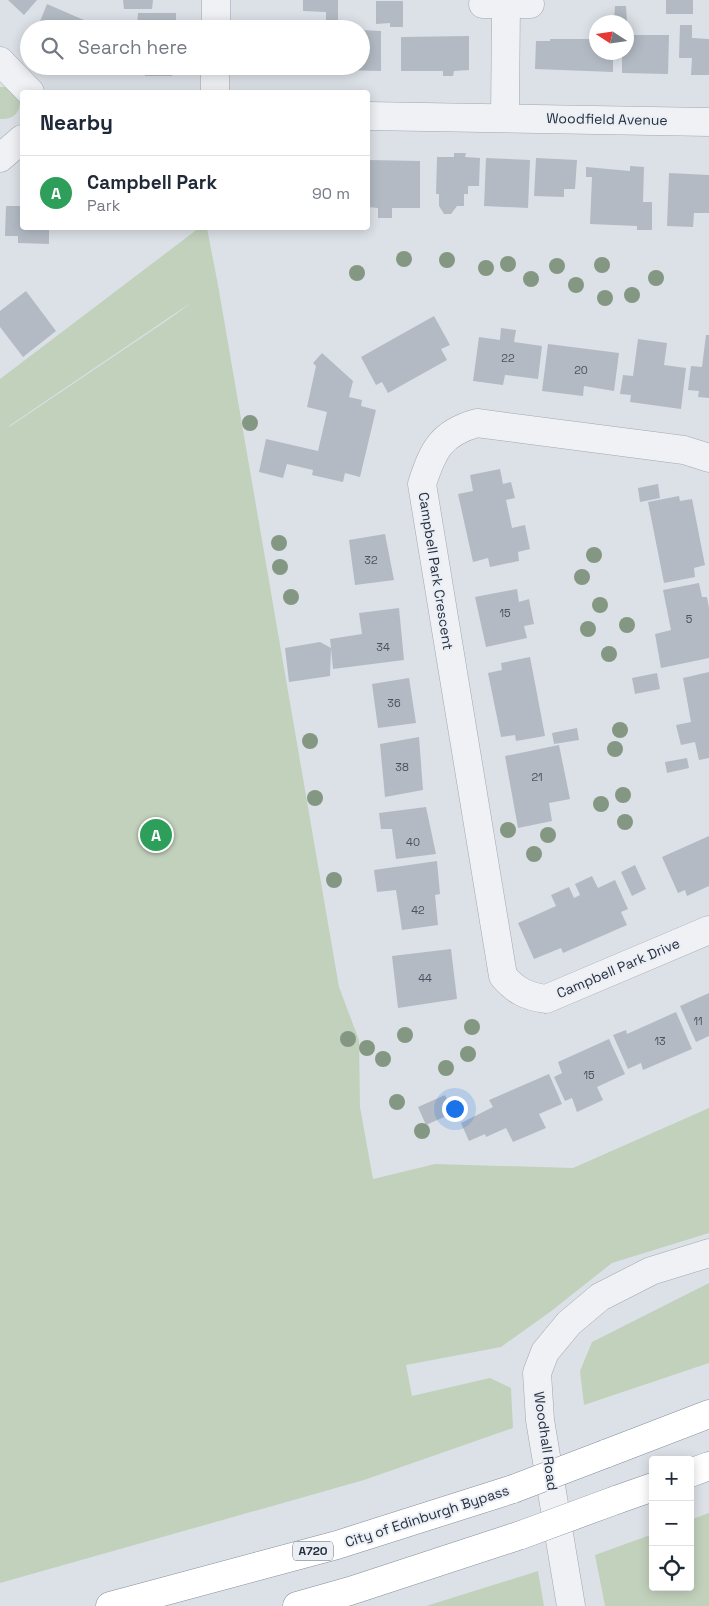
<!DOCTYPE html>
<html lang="en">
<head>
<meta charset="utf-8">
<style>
  body { margin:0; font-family:"Space Grotesk",sans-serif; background:#f2f2f3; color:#1f2937 }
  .controls { position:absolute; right:15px; bottom:15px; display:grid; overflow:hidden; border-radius:5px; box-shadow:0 2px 12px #0003 }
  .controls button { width:45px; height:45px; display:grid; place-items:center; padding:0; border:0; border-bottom:1px solid #e0e1e3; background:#fff; color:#1f2937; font:25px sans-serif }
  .compass { position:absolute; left:589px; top:15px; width:45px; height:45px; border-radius:50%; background:#fff; box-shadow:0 2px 12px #0003; rotate:282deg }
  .you { position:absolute; left:454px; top:1108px; width:18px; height:18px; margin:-12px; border:4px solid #fff; border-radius:50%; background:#1a73e8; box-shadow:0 0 0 8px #1a73e833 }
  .badge { display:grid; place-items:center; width:32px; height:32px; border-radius:50%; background:#0b8043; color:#fff; font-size:16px; font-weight:700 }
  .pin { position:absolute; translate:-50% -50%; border:2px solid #fff; box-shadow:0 1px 5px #0006 }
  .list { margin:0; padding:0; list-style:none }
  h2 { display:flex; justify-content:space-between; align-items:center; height:65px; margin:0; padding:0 20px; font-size:21px }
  h2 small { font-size:16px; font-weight:400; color:#747a83 }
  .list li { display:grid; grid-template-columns:32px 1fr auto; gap:15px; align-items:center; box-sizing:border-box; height:75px; padding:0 20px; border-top:1px solid #e0e1e3 }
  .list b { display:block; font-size:19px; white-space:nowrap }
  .list p { margin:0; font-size:16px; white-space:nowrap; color:#747a83 }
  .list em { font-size:16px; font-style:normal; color:#747a83 }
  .icon { flex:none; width:28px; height:28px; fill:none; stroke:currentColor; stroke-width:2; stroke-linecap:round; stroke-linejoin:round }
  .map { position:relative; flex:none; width:709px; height:1606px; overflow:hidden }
  .search { position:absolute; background:#fff; box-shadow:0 2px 12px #0003; left:20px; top:20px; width:350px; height:55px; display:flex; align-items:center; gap:12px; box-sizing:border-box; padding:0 18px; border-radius:28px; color:#747a83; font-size:19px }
  .panel { position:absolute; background:#fff; box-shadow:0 2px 12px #0003; left:20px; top:90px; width:350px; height:140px; border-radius:5px }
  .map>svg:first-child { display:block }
  .green { fill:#c2d1bc; fill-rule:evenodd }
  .building { fill:#b3bac4 }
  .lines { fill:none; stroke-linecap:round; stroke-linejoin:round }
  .minor-casing { stroke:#a1a8b1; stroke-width:29 }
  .trunk-casing { stroke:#838e9e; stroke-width:29 }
  .minor { stroke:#eff1f5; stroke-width:28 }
  .trunk { stroke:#fff; stroke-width:28 }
  .trunk-bridge-casing { stroke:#838e9e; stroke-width:29; stroke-linecap:butt }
  .trunk-bridge { stroke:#fff; stroke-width:28 }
  .tree { fill:#839783 }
  .labels { text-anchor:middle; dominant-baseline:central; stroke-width:4; stroke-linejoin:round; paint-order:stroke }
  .number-label { font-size:11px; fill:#485260 }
  .shield { fill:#ebeff5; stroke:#606975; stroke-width:1 }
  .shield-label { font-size:12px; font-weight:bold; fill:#252f3e }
  .street-label { font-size:14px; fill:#252f3e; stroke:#ebeff5 }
</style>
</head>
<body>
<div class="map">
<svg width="709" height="1606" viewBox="0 0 709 1606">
  <rect width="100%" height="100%" fill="#dce1e7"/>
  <!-- green -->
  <path class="green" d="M0 87H6L20 101C20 114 12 120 0 119Z
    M199 228H207L218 285 339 987 359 1040 360 1107 373 1179 435 1164 573 1168 709 1108V1233L612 1263 550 1312 501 1347 406 1365 412 1396 490 1378 511 1388 513 1428 364 1480 0 1583V379ZM192 302 172 317 9 427V426Z
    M709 1283V1363L584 1405 580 1371 592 1342Z
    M709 1513V1606H605L595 1555 653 1534V1587H690V1520Z
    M538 1571 544 1606H426Z"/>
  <!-- building -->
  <path class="building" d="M8 0H37L24 15Z
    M123 0H153L152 9H124Z
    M303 0H338V23H326V12L303 11Z
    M666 0H693V14H666Z
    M376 1H403V27H390V23L376 24Z
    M47 4 93 24 91 29H37Z
    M615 6H626L627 22H614Z
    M138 13H176V29H137Z
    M680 25H692V38L709 39V75H691L692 58H679Z
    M361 30 381 31V71L335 70V66H361Z
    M626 35H669L668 74 622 73V52H626Z
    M469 36V70L454 71 453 76H443V71H401V37Z
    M550 39H596V52H613V72L535 69 536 41H550Z
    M78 66H93L91 72Z
    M146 66H172V76H145Z
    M246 66H323V70H314V74H311L246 75Z
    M454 153H466L465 157 480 158 479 186H468V194H464V206H457L451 214H444L439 206V194H436L437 157H454Z
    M486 158 530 160 528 208 484 206Z
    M536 158 577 160 575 189H564V197L534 196Z
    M368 160 420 161V208H392V218H378V208L368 207Z
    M630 166 644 167 643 202H652V230H637V226L590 224 592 177H586V167L630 171Z
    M669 173 709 175V213H694L693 227 667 226Z
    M6 206H22V228H49V244L18 243V236H5Z
    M26 291 56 331 23 357 0 327V311Z
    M434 316 450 345 441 349 447 360 388 393 382 382 376 385 361 357Z
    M501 328 516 330 514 342 542 346 538 379 505 375 503 385 473 381 479 337 500 340Z
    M706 335H709V398L698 397 699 391 688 390 691 366 702 367Z
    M638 339 667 343 664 365 686 368 681 409 630 402 631 395 620 394 623 375 633 376Z
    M548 344 619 353 614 391 584 386 583 396 542 391Z
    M322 353 353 381 349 397 362 400 361 406 376 410 360 477 345 473 343 482 312 475 313 470 287 464 283 478 259 472 266 439 318 451 327 412 307 407 316 366 313 363Z
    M500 469 503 484 511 482 515 498 506 500 512 528 525 525 530 549 518 552 519 561 490 567 488 558 473 562 458 494 473 491 470 475Z
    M658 484 660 498 640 502 638 488Z
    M679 496 680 501 692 499 705 565 694 568 695 577 664 583 648 502Z
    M385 534 394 580 355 585 349 540Z
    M699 583 702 597H707L709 608V658L661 668 655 634 671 630 663 590Z
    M517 589 519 602 529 599 534 624 524 626 527 638 486 647 475 597Z
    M399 608 404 660 333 669 331 648 330 676 289 682 285 648 320 642 331 648 330 639 362 634 359 613Z
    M530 657 545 736 516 741 515 735 501 737 488 673 502 670 501 663Z
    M709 672V758L699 760 695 742 681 745 676 725 691 722 683 678Z
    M657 673 660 689 635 694 632 678Z
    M409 678 416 723 378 728 372 684Z
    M577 728 579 740 554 744 552 733Z
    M419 737 423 790 385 797 380 744Z
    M559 745 570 799 549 803 552 821 518 828 505 756Z
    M687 758 689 768 667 773 665 762Z
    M426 807 436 854 396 859 392 829H381L379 813Z
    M709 836V886L687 896 685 890 678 893 662 857Z
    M437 861 440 894 435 895 438 925 402 930 396 890 377 892 374 870Z
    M635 865 646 889 632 896 621 872Z
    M592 876 598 888 615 880 628 909 621 912 627 925 563 953 561 948 534 959 518 923 556 906 551 895 569 887 574 898 580 895 575 884Z
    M451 949 457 999 398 1008 392 956Z
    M709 993V1036L696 1042 680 1006Z
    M676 1012 692 1049 643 1070 641 1063 628 1069 613 1035 626 1030 627 1034Z
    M609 1039 625 1074 597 1087 603 1100 577 1112 572 1098 565 1101 554 1077 562 1073 558 1062Z
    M549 1074 562 1104 539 1114 546 1128 513 1142 506 1128 486 1137 485 1134 469 1141 461 1123 493 1107 489 1100Z
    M445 1095 453 1113 426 1125 418 1107Z"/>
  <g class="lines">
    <defs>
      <path id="minor" d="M483 4H530
        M216 29V0
        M0 61 30 92
        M215 92V66
        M368 116 709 122
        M505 117 506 4
        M0 158 22 139
        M709 458 684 450 477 423C441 433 433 450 422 484L503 976C516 991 526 996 546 999L709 930
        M571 1606 540 1420 537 1373 545 1352 569 1323 600 1297 651 1271 709 1253"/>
      <path id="trunk" d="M605 1454 709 1414
        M690 1473 709 1466
        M616 1500 653 1487
        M110 1606 337 1545 513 1489
        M297 1606 350 1591 521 1535"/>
    </defs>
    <!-- minor casing -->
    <use href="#minor" class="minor-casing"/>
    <!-- trunk casing -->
    <use href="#trunk" class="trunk-casing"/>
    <!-- minor -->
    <use href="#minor" class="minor"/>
    <!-- trunk -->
    <use href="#trunk" class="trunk"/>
    <defs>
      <path id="trunk-bridge" d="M513 1489 605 1454
        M521 1535 616 1500"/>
    </defs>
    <!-- trunk-bridge casing -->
    <use href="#trunk-bridge" class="trunk-bridge-casing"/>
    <!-- trunk-bridge -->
    <use href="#trunk-bridge" class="trunk-bridge"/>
  </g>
  <!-- trees -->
  <g class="tree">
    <circle cx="404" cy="259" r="8"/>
    <circle cx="447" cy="260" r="8"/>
    <circle cx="508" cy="264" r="8"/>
    <circle cx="602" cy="265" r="8"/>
    <circle cx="557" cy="266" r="8"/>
    <circle cx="486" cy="268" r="8"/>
    <circle cx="357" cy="273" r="8"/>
    <circle cx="656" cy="278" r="8"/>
    <circle cx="531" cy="279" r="8"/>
    <circle cx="576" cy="285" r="8"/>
    <circle cx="632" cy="295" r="8"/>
    <circle cx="605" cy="298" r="8"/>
    <circle cx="250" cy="423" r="8"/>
    <circle cx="279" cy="543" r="8"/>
    <circle cx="594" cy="555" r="8"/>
    <circle cx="280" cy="567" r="8"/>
    <circle cx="582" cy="577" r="8"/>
    <circle cx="291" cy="597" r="8"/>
    <circle cx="600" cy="605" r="8"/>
    <circle cx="627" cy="625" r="8"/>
    <circle cx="588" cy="629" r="8"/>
    <circle cx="609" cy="654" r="8"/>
    <circle cx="620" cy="730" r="8"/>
    <circle cx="310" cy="741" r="8"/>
    <circle cx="615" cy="749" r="8"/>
    <circle cx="623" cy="795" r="8"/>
    <circle cx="315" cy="798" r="8"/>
    <circle cx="601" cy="804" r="8"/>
    <circle cx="625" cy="822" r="8"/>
    <circle cx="508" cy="830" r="8"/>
    <circle cx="548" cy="835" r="8"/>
    <circle cx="534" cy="854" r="8"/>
    <circle cx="334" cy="880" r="8"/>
    <circle cx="472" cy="1027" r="8"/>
    <circle cx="405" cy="1035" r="8"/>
    <circle cx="348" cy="1039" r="8"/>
    <circle cx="367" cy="1048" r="8"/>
    <circle cx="468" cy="1054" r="8"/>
    <circle cx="383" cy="1059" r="8"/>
    <circle cx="446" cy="1068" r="8"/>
    <circle cx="397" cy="1102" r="8"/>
    <circle cx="422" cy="1131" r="8"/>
  </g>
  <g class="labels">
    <!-- number labels -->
    <g class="number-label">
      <text x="508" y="358">22</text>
      <text x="581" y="370">20</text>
      <text x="371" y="560">32</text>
      <text x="505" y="613">15</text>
      <text x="689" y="619">5</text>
      <text x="383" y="647">34</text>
      <text x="394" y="703">36</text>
      <text x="402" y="767">38</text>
      <text x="537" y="777">21</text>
      <text x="413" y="842">40</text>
      <text x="418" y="910">42</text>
      <text x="425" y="978">44</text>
      <text x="698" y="1021">11</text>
      <text x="660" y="1041">13</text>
      <text x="589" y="1075">15</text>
    </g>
    <!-- shield labels -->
    <rect class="shield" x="293" y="1541.5" width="40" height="19" rx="4"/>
    <g class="shield-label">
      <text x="313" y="1551">A720</text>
    </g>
    <!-- street labels -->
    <g class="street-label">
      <text transform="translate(607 119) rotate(1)">Woodfield Avenue</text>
      <text transform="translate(436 571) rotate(81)">Campbell Park Crescent</text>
      <text transform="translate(618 968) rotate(-23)">Campbell Park Drive</text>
      <text transform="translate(546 1441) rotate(82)">Woodhall Road</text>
      <text transform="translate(427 1516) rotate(-18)">City of Edinburgh Bypass</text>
    </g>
  </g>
</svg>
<div class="controls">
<button>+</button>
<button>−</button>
<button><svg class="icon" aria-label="locate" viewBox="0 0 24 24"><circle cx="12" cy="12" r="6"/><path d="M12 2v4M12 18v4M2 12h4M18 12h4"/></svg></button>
</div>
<svg class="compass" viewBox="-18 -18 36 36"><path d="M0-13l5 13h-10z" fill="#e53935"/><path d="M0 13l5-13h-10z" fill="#747a83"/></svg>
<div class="you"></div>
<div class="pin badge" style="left:156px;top:835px;background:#2e9e5b">A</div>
<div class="search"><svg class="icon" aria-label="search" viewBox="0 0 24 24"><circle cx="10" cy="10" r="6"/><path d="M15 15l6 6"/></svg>Search here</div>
<section class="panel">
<h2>Nearby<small></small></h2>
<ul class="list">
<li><span class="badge" style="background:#2e9e5b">A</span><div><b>Campbell Park</b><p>Park</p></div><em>90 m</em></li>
</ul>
</section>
</div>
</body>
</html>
